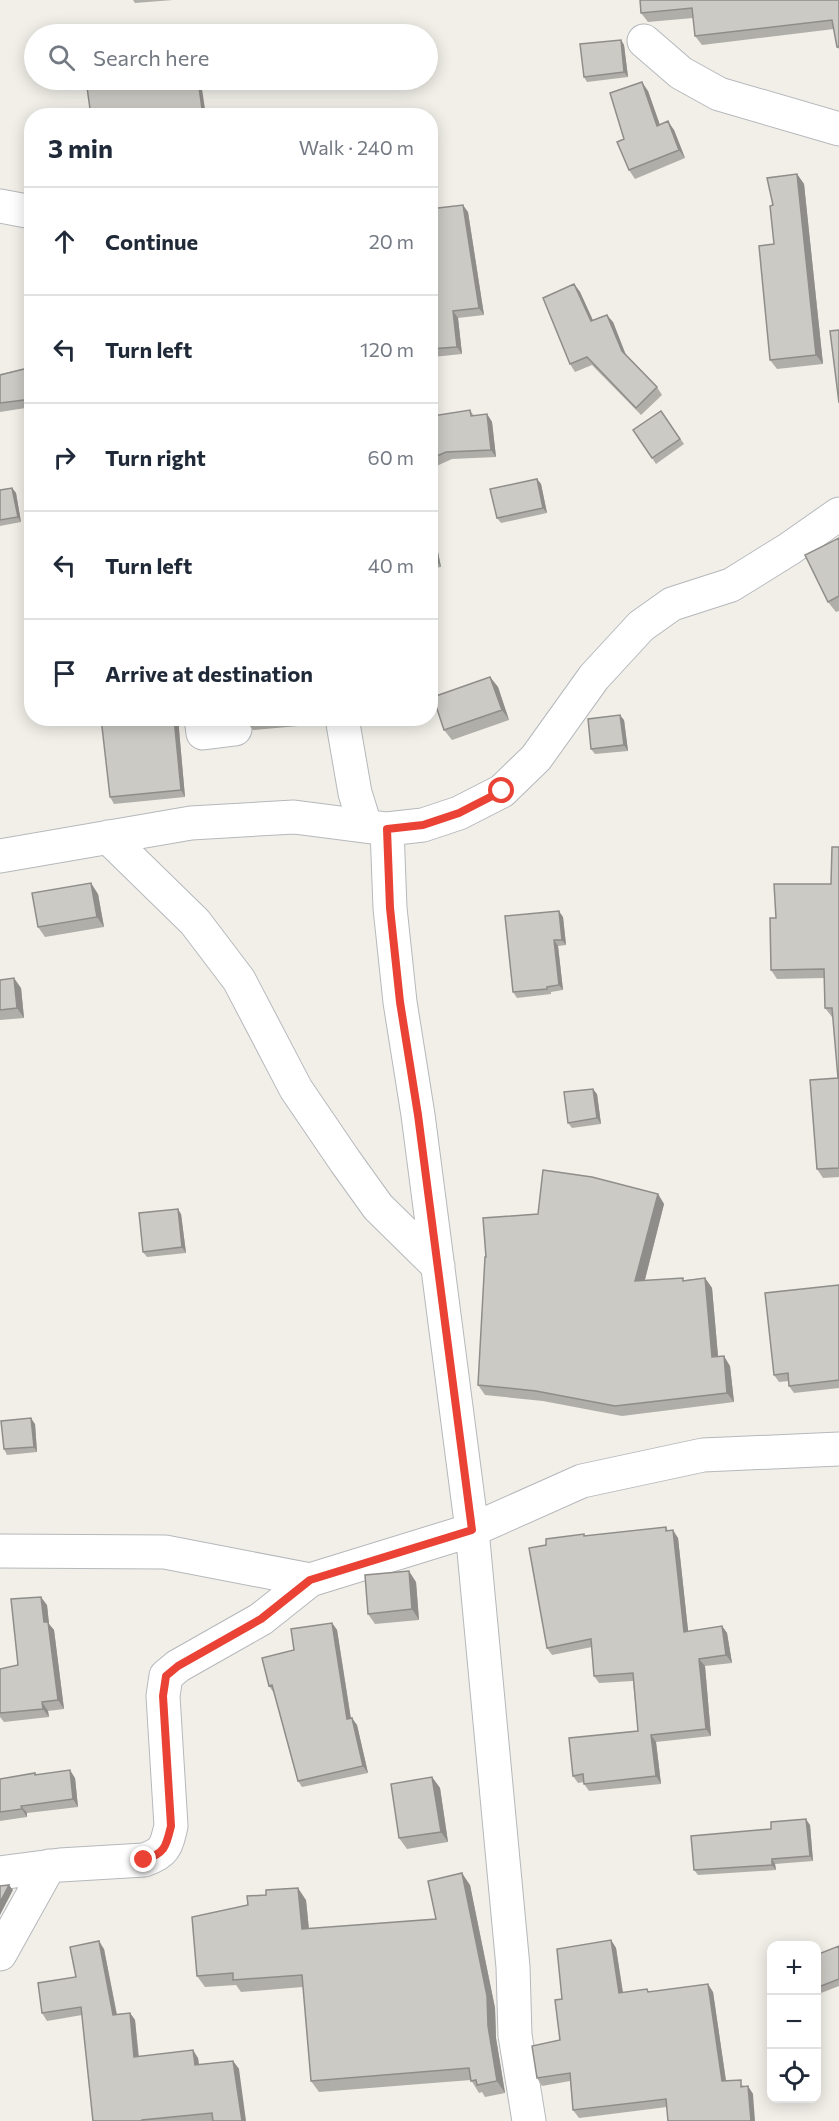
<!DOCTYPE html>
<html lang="en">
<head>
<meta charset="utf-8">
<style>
  body { margin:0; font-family:Commissioner,sans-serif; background:#f6f6f7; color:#1f2937 }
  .controls { position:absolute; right:18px; bottom:18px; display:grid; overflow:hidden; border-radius:12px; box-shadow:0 3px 15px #0003 }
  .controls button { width:54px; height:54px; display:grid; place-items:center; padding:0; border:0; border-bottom:2px solid #e0e1e3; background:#fff; color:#1f2937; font:30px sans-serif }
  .stop { position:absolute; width:18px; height:18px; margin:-14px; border:4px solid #ea4335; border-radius:50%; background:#fff }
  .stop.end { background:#ea4335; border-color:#fff; box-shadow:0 2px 6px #0008 }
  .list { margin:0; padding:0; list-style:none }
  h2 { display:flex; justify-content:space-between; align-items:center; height:78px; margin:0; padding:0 24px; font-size:26px }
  h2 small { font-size:20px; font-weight:400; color:#747a83 }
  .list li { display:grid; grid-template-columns:39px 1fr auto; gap:18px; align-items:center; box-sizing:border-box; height:108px; padding:0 24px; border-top:2px solid #e0e1e3 }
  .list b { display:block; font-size:22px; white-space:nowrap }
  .list em { font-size:20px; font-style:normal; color:#747a83 }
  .icon { flex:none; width:33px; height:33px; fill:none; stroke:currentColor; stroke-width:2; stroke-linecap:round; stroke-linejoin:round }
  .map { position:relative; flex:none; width:839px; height:2121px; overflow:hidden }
  .search { position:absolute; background:#fff; box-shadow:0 3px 15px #0003; left:24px; top:24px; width:414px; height:66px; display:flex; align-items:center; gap:15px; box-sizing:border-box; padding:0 21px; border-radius:33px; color:#747a83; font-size:22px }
  .panel { position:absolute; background:#fff; box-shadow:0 3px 15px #0003; left:24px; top:108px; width:414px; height:618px; border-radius:24px }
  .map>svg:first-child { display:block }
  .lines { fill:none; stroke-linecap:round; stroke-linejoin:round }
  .street-casing { stroke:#b5b8bc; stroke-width:35 }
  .street { stroke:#fff; stroke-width:33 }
  .wall { fill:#afaea9 }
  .shaded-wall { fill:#8f8d8a }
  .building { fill:#cccac5; stroke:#8f8d8a; stroke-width:1.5 }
  .route { stroke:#ea4335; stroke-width:8 }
</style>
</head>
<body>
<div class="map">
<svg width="839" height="2121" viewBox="0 0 839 2121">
  <rect width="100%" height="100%" fill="#f1efe8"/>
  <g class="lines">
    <defs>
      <path id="street" d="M644 41 681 73 719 94 839 129
        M0 206 32 212
        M201 718 203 733 235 729 233 718
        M342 718 355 793 365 825
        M387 829 390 908 400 1002 418 1115 472 1530 513 1967 515 2035 529 2121
        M108 837 195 922 239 980 296 1089 345 1161 378 1207 438 1266
        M0 856 191 823 294 817 387 829 423 825 459 813 502 791 536 758 594 677 641 626 672 604 731 585 789 549 839 514
        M0 1551 165 1552 310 1580 472 1530 582 1481 703 1455 839 1449
        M0 1873 60 1865 144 1860C165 1853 166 1847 171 1826L163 1696 166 1676 178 1666 261 1619 310 1580
        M0 1954 49 1866"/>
    </defs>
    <!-- street casing -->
    <use href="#street" class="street-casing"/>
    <!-- street -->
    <use href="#street" class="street"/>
  </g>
  <!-- wall -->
  <path class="wall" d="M133 0H173L135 3Z
    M640 0H839V49L837 47 834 29 702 45 695 36 693 18 648 22 641 13Z
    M621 40 624 45 628 77 587 82 584 77Z
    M648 91 660 125 674 130 685 158 635 179 629 170 624 139Z
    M797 174 804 184 823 364 777 369 770 360 774 244 773 205Z
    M430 209 468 212 484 315 458 318 462 354 433 357 438 415 470 410 474 416 487 414 492 422 496 457 452 459 430 469Z
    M574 284 580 292 593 321 613 322 626 355 657 387 662 395 641 415 592 365 575 372 570 364Z
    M32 367V407L0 412V374Z
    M661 411 684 444 656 464 633 430Z
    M537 479 541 484 547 513 501 523 497 518Z
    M12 488 16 493 21 522 0 526V490Z
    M430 528 434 532 441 567 430 569Z
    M839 538V611L836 612 828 602Z
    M490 677 498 687 509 720 452 740 444 730Z
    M178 718 185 797 114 804 110 797Z
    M308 718 309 725 253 730 249 725Z
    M624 720 628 751 595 754 591 749Z
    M839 847V1177L823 1178 817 1169 838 1078 833 1017H832L825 1008 824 978 777 979 771 970 831 884Z
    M98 894 104 927 45 937 38 927Z
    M563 917 566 945 558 946 563 990 551 992V994L517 998 513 992Z
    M0 980 21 988 24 1018 0 1020Z
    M597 1094 601 1124 572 1128 568 1123Z
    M658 1194 664 1204 645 1280H685L705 1278 712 1288 718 1356 730 1366 734 1402 622 1416 543 1401 485 1395 478 1385 486 1257 538 1214Z
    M181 1214 186 1253 147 1257 143 1252Z
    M839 1285V1388L794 1393 789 1386V1381L779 1382 774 1375Z
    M35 1424 37 1452 7 1455 4 1449Z
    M666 1527 668 1531 678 1538 688 1631 722 1626 727 1633 732 1663 705 1666 711 1736 656 1742 661 1784 589 1791 584 1784V1782L578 1783 573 1776 638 1731 633 1681 599 1683 594 1676 592 1647 552 1655 547 1648 546 1545 584 1534 585 1536Z
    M416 1582 419 1620 375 1624 368 1614Z
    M47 1605 49 1624 54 1630 64 1709 48 1711 49 1717 4 1722 0 1717V1669L18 1665Z
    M332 1623 337 1630 351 1719 357 1725 368 1773 302 1787 298 1781 274 1693 269 1686 294 1650Z
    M36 1775 75 1778 78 1807 27 1813V1817L0 1821V1779Z
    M432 1777 440 1788 448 1842 407 1849 399 1838Z
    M810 1825 813 1861 775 1864 776 1870 698 1875 694 1870 771 1829Z
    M470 1885 495 2008 496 2038 505 2093 485 2097 482 2092 479 2093 471 2080 319 2092 311 2081 303 1987 241 1992 236 1985 205 1987 197 1976 306 1900 309 1929 436 1919Z
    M611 1940 616 1948 623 1992H713L726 2081 745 2086 753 2094 667 2107 579 2118 573 2110 570 2081 542 2086 537 2078 560 2040 562 1999Z
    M839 1946V1986L816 1995V1955Z
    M104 1949 117 2014 130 2013 135 2020 139 2056 198 2058 199 2065 233 2061 239 2069 213 2121H93L82 2015 47 2021 42 2013 76 1977Z"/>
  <!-- shaded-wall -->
  <path class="shaded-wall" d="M621 40 624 45 628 77 624 72Z
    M122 80H125L128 93 124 88Z
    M198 80H199L201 82 206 116H203Z
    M642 82 648 91 663 134 657 126Z
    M668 121 674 130 685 158 679 150Z
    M797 174 804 184 823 364 816 355Z
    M463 205 468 212 484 315 479 308Z
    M574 284 580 292 597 329 591 321Z
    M453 311 458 318 462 354 457 347Z
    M607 315 613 322 627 358 622 351Z
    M430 353 433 357 438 423 433 416 430 381Z
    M487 414 492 422 496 457 491 450Z
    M537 479 541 484 547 513 543 508Z
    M12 488 16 493 21 522 18 517Z
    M430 528 434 532 441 567 437 561Z
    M490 677 498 687 509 720 502 710Z
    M620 715 624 720 628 751 624 745Z
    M174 718H178L185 797 181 790Z
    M91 883 98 894 104 927 97 917Z
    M559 911 563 917 566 945 562 940Z
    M554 940 558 946 563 990 559 985Z
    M14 978 21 988 24 1018 17 1008Z
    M593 1089 597 1094 601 1124 597 1118Z
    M658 1194 664 1204 642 1291 635 1281Z
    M178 1209 181 1214 186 1253 182 1247Z
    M705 1278 712 1288 719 1367 712 1357Z
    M724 1356 730 1366 734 1402 727 1393Z
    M31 1418 35 1424 37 1452 34 1447Z
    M673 1530 678 1538 689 1639 684 1632Z
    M409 1571 416 1582 419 1620 412 1609Z
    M41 1597 47 1605 49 1624 54 1630 64 1709 58 1700 44 1622Z
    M332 1623 337 1630 352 1726 347 1719Z
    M722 1626 727 1633 732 1663 726 1655Z
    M699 1659 705 1666 711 1736 706 1729Z
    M42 1702 48 1711 49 1717 43 1709Z
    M352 1718 357 1725 368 1773 363 1766Z
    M651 1735 656 1742 661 1784 656 1776Z
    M70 1770 75 1778 78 1807 73 1799Z
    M432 1777 440 1788 448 1842 441 1832Z
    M21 1806 27 1813V1817L22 1809Z
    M806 1819 810 1825 813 1861 810 1856Z
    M772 1859 775 1864 776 1870 772 1865Z
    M462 1873 470 1885 495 2008 496 2038 505 2093 497 2081Z
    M9 1885 13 1890 0 1915V1902Z
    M298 1888 306 1900 310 1941 302 1929Z
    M611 1940 616 1948 624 2001 619 1993Z
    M99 1941 104 1949 118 2022 113 2015Z
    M708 1984 713 1992 727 2088 722 2081Z
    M130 2013 135 2020 139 2064 134 2057Z
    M193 2050 198 2058 200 2073 195 2065Z
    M233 2061 239 2069 246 2121H242Z
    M748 2086 753 2094 755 2121H751Z"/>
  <!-- building -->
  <path class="building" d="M640 0H839V47H837L832 20 695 36 692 8 641 13Z
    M621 40 624 72 584 77 580 44Z
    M86 80H122L124 88 180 80H198L203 116H91Z
    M642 82 657 126 668 121 679 150 629 170 617 142 624 139 610 93Z
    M797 174 816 355 770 360 759 246 774 244 770 206 773 205 767 178Z
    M463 205 479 308 453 311 457 347 430 349V209Z
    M574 284 591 321 607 315 622 351 657 387 636 408 587 357 570 364 543 298Z
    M839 330V403L830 331Z
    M32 367V399L0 403V375Z
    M430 381 433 416 470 410 471 416 487 414 491 450 446 452 430 459Z
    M661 411 680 439 652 458 633 430Z
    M537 479 543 508 497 518 490 489Z
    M12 488 18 517 0 520V490Z
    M430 530 437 561 430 563Z
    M839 538V596L828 602 805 555Z
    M490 677 502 710 444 730 433 697Z
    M620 715 624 745 591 749 588 719Z
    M101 718H174L181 790 110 797Z
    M249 718H305V719L249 725Z
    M832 847H839V1168L817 1169 810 1080 838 1078 832 1008H825L824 969 771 970 770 918H776L774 884H831Z
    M91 883 97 917 38 927 32 893Z
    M559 911 562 940H554L559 985 547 987V989L513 992 505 916Z
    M14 978 17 1008 0 1010V980Z
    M593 1089 597 1118 568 1123 564 1092Z
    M543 1170 592 1177 658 1194 635 1281 683 1278V1281L705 1278 712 1357 724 1356 727 1393 615 1406 536 1391 478 1385 485 1257H486L483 1218 538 1214Z
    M178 1209 182 1247 143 1252 139 1213Z
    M839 1285V1380L789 1386 788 1373 774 1375 765 1293Z
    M31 1418 34 1447 4 1449 1 1421Z
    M666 1527V1531L673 1530 684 1632 722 1626 726 1655 699 1659 706 1729 651 1735 656 1776 584 1784 583 1774 573 1776 569 1738 638 1731 633 1673 594 1676 591 1639 547 1648 529 1548 546 1545V1539L584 1534V1536Z
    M409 1571 412 1609 368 1614 365 1575Z
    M41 1597 44 1622H48L58 1700 42 1702 43 1709 0 1713V1669L18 1665 11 1599Z
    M332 1623 347 1719 352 1718 363 1766 298 1781 272 1685 269 1686 262 1658 294 1650 291 1629Z
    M70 1770 73 1799 21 1806 22 1809 0 1812V1779L35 1773V1775Z
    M432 1777 441 1832 399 1838 391 1784Z
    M806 1819 810 1856 772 1859V1865L694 1870 691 1836 771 1829V1822Z
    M462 1873 487 1996 488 2026 497 2081 477 2085 476 2080 471 2081 469 2068 311 2081 302 1975 233 1980V1973L197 1976 192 1917 248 1905 247 1896 266 1895V1890L298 1888 302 1929 436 1919 428 1881Z
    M9 1885 0 1902V1886Z
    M611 1940 619 1993 647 1989 648 1992 708 1984 722 2081 741 2080V2087L748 2086 751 2121H668L666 2099 573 2110 570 2073 537 2078 532 2046 560 2040 555 2000 562 1999 557 1949Z
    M99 1941 113 2015 130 2013 134 2057 193 2050 195 2065 233 2061 242 2121H213L212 2113 142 2120V2121H93L81 2007 42 2013 38 1983 76 1977 70 1947Z
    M839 1946V1979L816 1988V1955Z"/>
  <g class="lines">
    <!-- route -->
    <path class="route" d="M144 1860C165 1853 166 1847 171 1826L163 1696 166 1676 178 1666 261 1619 310 1580 472 1530 418 1115 400 1002 390 908 387 829 423 825 459 813 502 791"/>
  </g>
</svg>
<div class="controls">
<button>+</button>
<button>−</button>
<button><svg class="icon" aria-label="locate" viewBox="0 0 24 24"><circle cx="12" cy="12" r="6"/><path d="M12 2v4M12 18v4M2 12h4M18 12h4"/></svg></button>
</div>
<div class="stop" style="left:502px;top:791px"></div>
<div class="stop end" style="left:144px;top:1860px"></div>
<div class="search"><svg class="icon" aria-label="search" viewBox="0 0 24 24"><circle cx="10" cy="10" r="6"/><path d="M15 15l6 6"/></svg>Search here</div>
<section class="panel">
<h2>3 min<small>Walk · 240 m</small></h2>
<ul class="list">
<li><svg class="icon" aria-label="ahead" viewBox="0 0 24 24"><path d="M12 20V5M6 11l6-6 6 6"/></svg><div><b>Continue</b></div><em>20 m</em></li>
<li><svg class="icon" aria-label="left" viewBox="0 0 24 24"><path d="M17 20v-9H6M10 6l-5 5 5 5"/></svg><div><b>Turn left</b></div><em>120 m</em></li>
<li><svg class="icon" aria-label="right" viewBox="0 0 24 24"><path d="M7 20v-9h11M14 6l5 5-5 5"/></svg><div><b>Turn right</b></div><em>60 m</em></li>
<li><svg class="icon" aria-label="left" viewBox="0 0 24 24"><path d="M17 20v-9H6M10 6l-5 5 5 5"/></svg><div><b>Turn left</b></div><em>40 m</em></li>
<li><svg class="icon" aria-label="arrive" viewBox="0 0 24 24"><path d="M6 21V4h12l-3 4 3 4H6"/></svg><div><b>Arrive at destination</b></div></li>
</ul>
</section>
</div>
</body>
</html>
